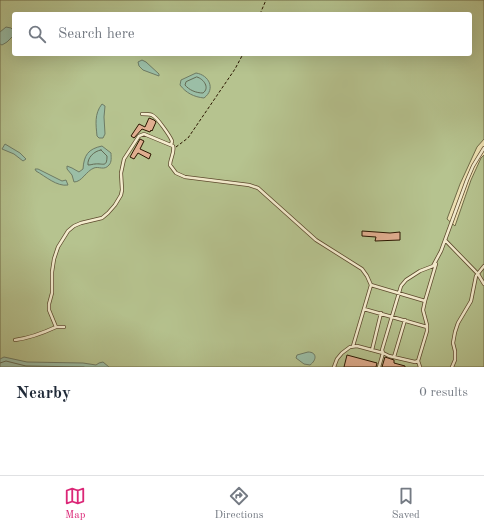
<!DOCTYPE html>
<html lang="en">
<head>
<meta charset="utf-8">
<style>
  body { margin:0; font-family:"Old Standard TT",serif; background:#f6f6f7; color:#1f2937 }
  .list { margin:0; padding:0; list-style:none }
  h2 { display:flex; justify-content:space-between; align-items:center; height:52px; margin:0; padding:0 16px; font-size:17px }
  h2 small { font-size:13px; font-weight:400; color:#747a83 }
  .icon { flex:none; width:22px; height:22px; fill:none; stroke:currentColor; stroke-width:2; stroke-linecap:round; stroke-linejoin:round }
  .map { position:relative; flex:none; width:484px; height:367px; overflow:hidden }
  .search { position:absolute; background:#fff; box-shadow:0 4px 16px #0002; left:12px; right:12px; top:12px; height:44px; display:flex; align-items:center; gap:10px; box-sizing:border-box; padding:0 14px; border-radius:4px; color:#747a83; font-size:15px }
  .sheet { height:108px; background:#fff }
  nav { display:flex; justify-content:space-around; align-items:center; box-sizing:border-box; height:56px; border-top:1px solid #e0e1e3; background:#fff; font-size:11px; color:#747a83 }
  nav a { display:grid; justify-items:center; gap:2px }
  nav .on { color:#db2777 }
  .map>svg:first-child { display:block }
  .green { fill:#b6c38f; stroke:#706c48; fill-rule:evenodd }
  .water { fill:#9bbea6; stroke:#6e7b64 }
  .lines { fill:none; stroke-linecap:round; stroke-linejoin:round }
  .shore { stroke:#636a53; stroke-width:1 }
  .building { fill:#e0ae90; stroke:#2b1600 }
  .lane-casing { stroke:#5c492d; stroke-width:4 }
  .path { stroke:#2b1600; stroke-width:1; stroke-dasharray:3 2; stroke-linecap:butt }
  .lane { stroke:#f4ecce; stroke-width:2.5 }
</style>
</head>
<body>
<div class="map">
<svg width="484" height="367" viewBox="0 0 484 367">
  <rect width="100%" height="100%" fill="#eee1b3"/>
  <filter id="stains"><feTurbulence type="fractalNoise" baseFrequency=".005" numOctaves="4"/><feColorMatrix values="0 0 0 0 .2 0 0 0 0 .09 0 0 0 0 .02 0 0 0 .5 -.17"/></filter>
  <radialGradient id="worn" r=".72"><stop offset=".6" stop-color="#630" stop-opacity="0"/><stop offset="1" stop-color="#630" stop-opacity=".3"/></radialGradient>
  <!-- green -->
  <path class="green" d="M0 0H484V139L477 147 460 184 447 219 455 226 471 180 481 158 484 155V367H0ZM14 14H470V54H14Z"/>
  <!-- water -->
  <path class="water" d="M6 27 11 28 14 31V35L7 42 2 45 0 44V32Z
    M142 60 146 62 159 74V76L143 70 139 66 138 62Z
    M196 73C209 75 216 89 204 98 194 97 186 93 180 85L181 80Z
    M102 104 105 106 104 117 105 134 103 138H99L97 136C96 125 94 114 102 104Z
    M5 144 20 153 26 159 23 161 14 154 2 149Z
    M102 146 111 153C111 157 112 162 109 165 104 171 99 166 94 168 86 171 82 182 74 182L72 175 67 169V166L72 168 79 172 83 169C84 155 88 149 102 146Z
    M35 169H38L62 181 66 180 68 185C57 187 45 176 36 171Z
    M308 352C317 352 317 360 310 365L304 364 296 358 297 355Z
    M4 357 27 362 83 363 96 365 99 363 103 362 109 367H0V359Z"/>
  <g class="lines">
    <!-- shore -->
    <path class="shore" d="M197 77C204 79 210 88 203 93 196 93 189 90 185 85L186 82Z
      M101 150 107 156C107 168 103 163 95 164 93 164 91 165 88 165 87 158 94 151 101 150Z
      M0 363 6 361 26 366 84 367"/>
  </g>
  <!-- building -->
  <path class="building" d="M149 118 154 120 156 122 152 131 151 130 150 132 142 129 134 138 131 136 139 124 145 127Z
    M140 139 144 141 140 149 151 154 149 159 138 153 134 159 130 157Z
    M362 231 390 233 400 232V240L375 241 376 237 362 236Z
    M347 355 377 363 376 367H344Z
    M385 357 394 360V363L405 366V367H382Z"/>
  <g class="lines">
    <defs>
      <path id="lane" d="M142 114C145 114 149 114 152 115 157 117 170 136 172 141 172 142 171 144 171 145
        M445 240 478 274 484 284
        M364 309 427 327
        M56 327H64
        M15 340C30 338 43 333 56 327L49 310V304L52 293V272L54 259 58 247 68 231 74 226 81 223 102 218 108 213 115 205 121 195 122 190 121 173 124 159 139 136 144 134 173 146C175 152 170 159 170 165L176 173 185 177 249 185 258 188 316 240 362 269 367 276 371 285 425 301
        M353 346 371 285
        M372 350 381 313
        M394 357 405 320
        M418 361 415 362 389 356 383 353 382 350 401 286 406 280 420 271 433 266 441 251 467 180 473 166 484 148
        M334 367 337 359 342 353 350 347 357 346 383 353 379 367
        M420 367 418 361 427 331V325L423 310 425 301 436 264
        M452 367 455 360V351L453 343 455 332 458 323 471 301 476 276 484 266"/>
    </defs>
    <!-- lane casing -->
    <use href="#lane" class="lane-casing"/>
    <!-- path -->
    <path class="path" d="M260 14 266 0
      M176 147 188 138 235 69 243 54"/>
    <!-- lane -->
    <use href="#lane" class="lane"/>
  </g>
  <rect width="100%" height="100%" filter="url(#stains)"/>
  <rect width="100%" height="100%" fill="url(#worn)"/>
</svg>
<div class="search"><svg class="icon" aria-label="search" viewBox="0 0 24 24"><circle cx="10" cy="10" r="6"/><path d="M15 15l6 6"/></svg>Search here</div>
</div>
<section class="sheet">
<h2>Nearby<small>0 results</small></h2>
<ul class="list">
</ul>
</section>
<nav>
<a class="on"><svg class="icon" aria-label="map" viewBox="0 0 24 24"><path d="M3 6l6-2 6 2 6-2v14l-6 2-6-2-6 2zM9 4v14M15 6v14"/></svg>Map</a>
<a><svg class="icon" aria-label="directions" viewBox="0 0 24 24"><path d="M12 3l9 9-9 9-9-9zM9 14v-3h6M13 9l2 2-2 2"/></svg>Directions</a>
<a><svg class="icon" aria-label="saved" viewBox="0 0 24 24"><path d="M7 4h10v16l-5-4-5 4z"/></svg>Saved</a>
</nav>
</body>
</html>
